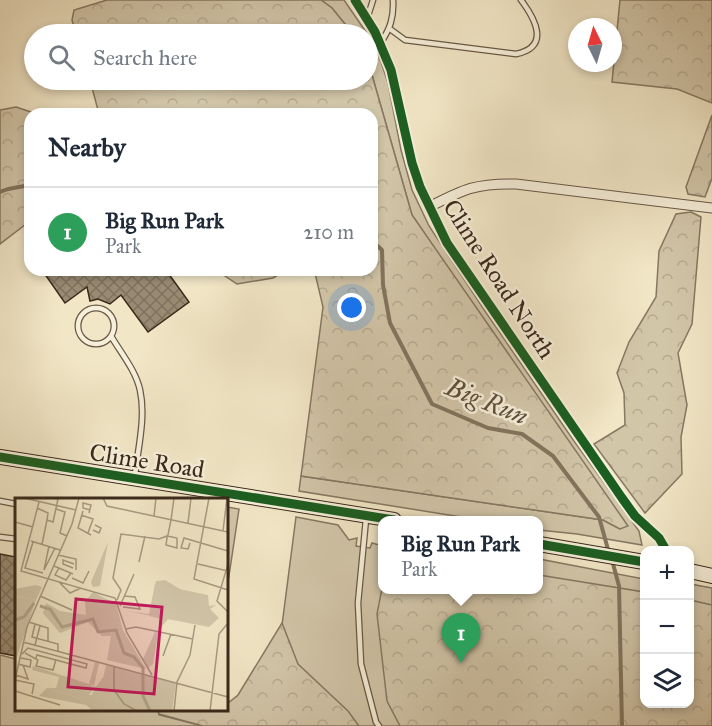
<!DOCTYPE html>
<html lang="en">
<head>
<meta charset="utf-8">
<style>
  body { margin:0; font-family:"IM FELL Great Primer",serif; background:#f2f2f3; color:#1f2937 }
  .controls { position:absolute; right:18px; bottom:18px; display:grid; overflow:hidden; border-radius:12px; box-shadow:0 3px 9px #0003 }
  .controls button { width:54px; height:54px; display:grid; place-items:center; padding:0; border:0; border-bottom:2px solid #e0e1e3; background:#fff; color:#1f2937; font:30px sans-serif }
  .compass { position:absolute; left:568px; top:18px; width:54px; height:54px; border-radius:50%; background:#fff; box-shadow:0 3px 9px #0003; rotate:355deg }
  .you { position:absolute; left:352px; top:308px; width:21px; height:21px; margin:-15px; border:4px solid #fff; border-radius:50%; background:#1a73e8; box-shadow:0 0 0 9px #1a73e833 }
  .badge { display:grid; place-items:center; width:39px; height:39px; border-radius:50%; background:#0b8043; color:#fff; font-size:20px; font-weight:700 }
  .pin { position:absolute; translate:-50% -50px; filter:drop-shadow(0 2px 3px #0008) }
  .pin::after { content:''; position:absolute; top:32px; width:21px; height:18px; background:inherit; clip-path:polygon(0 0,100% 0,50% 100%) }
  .popup { position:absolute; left:378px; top:516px; width:165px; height:78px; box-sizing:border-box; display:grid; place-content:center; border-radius:12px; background:#fff; filter:drop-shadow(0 2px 4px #0005); font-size:20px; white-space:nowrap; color:#747a83 }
  .popup b { font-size:22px; color:#1f2937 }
  .popup::after { content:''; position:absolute; left:50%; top:100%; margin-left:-12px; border:12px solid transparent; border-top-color:#fff }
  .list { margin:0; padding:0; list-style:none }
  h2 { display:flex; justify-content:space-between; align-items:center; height:78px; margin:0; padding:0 24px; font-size:26px }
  h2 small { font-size:20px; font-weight:400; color:#747a83 }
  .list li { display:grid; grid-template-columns:39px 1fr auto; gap:18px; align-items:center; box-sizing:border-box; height:90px; padding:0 24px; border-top:2px solid #e0e1e3 }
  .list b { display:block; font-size:22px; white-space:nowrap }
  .list p { margin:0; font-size:20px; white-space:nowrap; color:#747a83 }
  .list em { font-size:20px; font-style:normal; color:#747a83 }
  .icon { flex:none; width:33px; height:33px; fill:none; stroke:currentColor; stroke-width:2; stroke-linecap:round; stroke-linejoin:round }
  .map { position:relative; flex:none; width:712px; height:726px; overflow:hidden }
  .search { position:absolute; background:#fff; box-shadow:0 3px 9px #0003; left:24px; top:24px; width:354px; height:66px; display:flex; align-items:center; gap:15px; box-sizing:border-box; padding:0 21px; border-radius:33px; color:#747a83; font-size:22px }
  .panel { position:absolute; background:#fff; box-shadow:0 3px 9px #0003; left:24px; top:108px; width:354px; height:168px; border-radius:18px }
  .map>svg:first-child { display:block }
  .green { fill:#d2c6a9; stroke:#867862; stroke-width:1.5 }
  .forest { fill:url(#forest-crowns); stroke:#867862; stroke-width:1.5 }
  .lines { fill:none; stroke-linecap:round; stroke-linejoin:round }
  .stream { stroke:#83745e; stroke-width:4 }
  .building { fill:url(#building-cross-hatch); stroke:#3a291a; stroke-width:1.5 }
  .service-casing { stroke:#685845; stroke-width:7 }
  .minor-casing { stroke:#685845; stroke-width:11 }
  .secondary-casing { stroke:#3a291a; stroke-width:16 }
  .service { stroke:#f6efda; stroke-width:4.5 }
  .minor { stroke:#f6efda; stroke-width:9 }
  .secondary { stroke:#f6efda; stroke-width:14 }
  .cycleway-casing { stroke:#f6efda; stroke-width:13 }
  .cycleway { stroke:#1b5e20; stroke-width:9 }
  .labels { text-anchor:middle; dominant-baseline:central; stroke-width:5; stroke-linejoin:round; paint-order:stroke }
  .street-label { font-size:24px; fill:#3a291a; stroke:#f6efda }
  .water-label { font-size:26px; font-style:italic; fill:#5e4e3c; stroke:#f6efda }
  .inset-river { fill:none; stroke:#b3a68c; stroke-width:3 }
  .inset-road { fill:none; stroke:#a89a81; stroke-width:1.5 }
  .view { fill:#c2185b; fill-opacity:0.15; stroke:#c2185b; stroke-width:3 }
  .inset-edge { fill:none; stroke:#3a291a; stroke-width:3 }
</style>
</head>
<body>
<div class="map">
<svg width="712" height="726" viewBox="0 0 712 726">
  <defs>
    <pattern id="forest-crowns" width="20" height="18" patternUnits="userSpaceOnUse" patternTransform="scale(1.5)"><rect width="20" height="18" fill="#d2c6a9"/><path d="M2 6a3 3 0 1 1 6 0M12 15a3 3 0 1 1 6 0" fill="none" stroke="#b5aa91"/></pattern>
    <pattern id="building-cross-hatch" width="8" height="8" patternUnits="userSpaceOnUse" patternTransform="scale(1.5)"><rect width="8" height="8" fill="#998b73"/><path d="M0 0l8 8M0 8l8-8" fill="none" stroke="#7e725e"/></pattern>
  </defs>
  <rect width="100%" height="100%" fill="#f1e6c6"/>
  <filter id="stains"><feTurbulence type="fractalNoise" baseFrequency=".00333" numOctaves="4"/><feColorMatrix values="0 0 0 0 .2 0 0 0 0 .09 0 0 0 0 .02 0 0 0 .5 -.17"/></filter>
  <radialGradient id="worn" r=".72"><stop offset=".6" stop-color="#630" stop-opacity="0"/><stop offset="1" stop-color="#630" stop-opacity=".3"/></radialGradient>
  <!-- green -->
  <path class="green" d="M321 0H344L366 32 381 62 388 83 401 150 412 190 429 226 485 311 574 441 639 531 642 545 577 534 539 530V520H480L299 491 301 476 603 520 620 529 482 318 412 215 368 61V34H353L332 8Z
    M227 507 239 509 227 589 226 507Z
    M296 517 338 525 349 540 357 538 356 546 370 548 372 543 379 545 383 542V590H539V559L644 579V704H690V584L712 588V726H269Z
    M0 655 16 659V710H158L159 715 203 726H0Z"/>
  <!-- forest -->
  <path class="forest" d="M107 0H321L332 8 353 34H76L72 20 74 10Z
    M620 0H712V103L677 89 612 82Z
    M368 61 412 215 628 526 620 529 603 520 301 476 323 307 315 273 310 270H372V114H99L90 80H368Z
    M16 107 37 114H30V221L0 244V110Z
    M712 115V178L705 197 688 194 686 187Z
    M691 212 701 217 692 324 678 353 687 405 681 437 682 474 645 513 594 444 625 425 624 393 617 373 629 342 656 297 659 251 676 214Z
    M216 270H287L273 278 237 284Z
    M539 575 644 592V704H690V600L712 605V726H400L387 701 377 614 383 583V590H539Z
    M282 623 298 664 348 711 359 726H203L159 714 158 710H226L227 704 238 695Z"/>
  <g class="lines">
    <!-- stream -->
    <path class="stream" d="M0 192 8 189 30 185
      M372 241 382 250 383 285 390 323 432 404 488 428 522 434 553 456 599 517 609 553
      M612 560 619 586 622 726"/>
  </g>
  <!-- building -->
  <path class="building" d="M42 270H166L189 302 148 332 121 295 110 304 98 299 90 301 87 287 65 303Z
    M0 554 16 557V656L0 653Z"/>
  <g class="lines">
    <defs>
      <path id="service" d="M367 19 373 0
        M390 29 405 40 516 54C550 47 536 20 521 0
        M380 44C390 29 394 18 393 0
        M78 326a18 18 0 1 1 36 0a18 18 0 1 1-36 0Z
        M111 336C121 353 136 371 140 390 146 417 138 448 135 475
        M0 501 16 504
        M366 519 358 603 361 664 376 722 379 726
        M0 537 16 539"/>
      <path id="minor" d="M355 0 375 32 391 70 412 163 420 187 447 243 622 498 635 516 659 538 666 550
        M429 207C464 189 476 183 516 184L712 208"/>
      <path id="secondary" d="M0 457 394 520
        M539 544 644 562
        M690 571 712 576"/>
    </defs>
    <!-- service casing -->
    <use href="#service" class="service-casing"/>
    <!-- minor casing -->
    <use href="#minor" class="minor-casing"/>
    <!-- secondary casing -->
    <use href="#secondary" class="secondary-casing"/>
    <!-- service -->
    <use href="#service" class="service"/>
    <!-- minor -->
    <use href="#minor" class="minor"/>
    <!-- secondary -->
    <use href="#secondary" class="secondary"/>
    <defs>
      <path id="cycleway" d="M355 0 375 32 391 70 412 163 420 187 447 243 622 498 635 516 659 538 666 550
        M0 457 394 520
        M539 544 644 562"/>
    </defs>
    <!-- cycleway casing -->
    <use href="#cycleway" class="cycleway-casing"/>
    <!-- cycleway -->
    <use href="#cycleway" class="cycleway"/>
  </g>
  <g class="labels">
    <!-- street labels -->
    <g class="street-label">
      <text transform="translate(499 279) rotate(57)">Clime Road North</text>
      <text transform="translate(147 461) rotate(9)">Clime Road</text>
    </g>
    <!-- water labels -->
    <g class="water-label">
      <text transform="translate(487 401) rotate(22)">Big Run</text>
    </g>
  </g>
  <!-- overview -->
  <g transform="translate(15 498)">
    <rect width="213" height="213" fill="#f1e6c6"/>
    <path d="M140 86 193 97 194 108 201 107 195 111 204 120 194 129 111 113 134 116ZM21 87 27 89 21 102 2 98 0 109V91ZM80 164 84 165 79 188 75 186 79 191 69 202 32 190H41L44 179 17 172 18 168 74 186ZM91 167 161 185 157 213H81Z" fill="#d2c6a9"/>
    <path d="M93 44 85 88 78 89 76 84ZM150 82 165 91 162 112 191 97 162 122 153 121 144 132 146 121 134 118 141 83ZM78 94 101 106 108 132 131 171 92 162 96 138H87L73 124 45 135 28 115 31 105 45 113 71 117 70 104ZM2 98 21 102 1 161 0 109ZM140 134 143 135 138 166 133 170 128 161ZM102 172 148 184 145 204 152 213H128L109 204 100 190ZM88 179 104 205 113 212 78 213 71 207 24 198 32 190 69 202V196L77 197 79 192 73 188 81 189Z" fill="#d2c6a9"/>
    <path class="inset-river" d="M25 108 35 111 47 129 78 121 83 134 101 132 109 155 119 159 128 170V198L135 213M0 122 9 119 19 105"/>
    <path class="inset-road" d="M9 0 61 12M88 0 92 8 213 34M194 0 179 81 213 92M24 4 6 73 100 100 112 135 137 177M22 10 33 15 32 22 38 24 43 1 38 0M41 11 50 14 45 35 52 38M68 13 63 30 76 37M74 15 76 7 68 5V10L75 12M66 17 78 21 73 35M139 18 141 0M0 24 18 29M173 25 176 0M78 32 84 35 86 30 80 27M208 33 212 0M152 38 162 40V50L151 47 152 40V38L153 37 156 22 159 0M16 43 45 52M18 44 10 70 28 75M175 45 173 51 166 50 169 40 213 53M27 46 32 22M34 48 29 72 40 50M43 57 61 61V72M124 64 130 38M183 66 213 73M213 66 202 103 213 114M39 68 58 76M44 70 40 77 51 82 56 75M58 70 48 66V62L59 66M57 80 68 85 74 73M44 84 55 95 66 90M25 98 57 112M102 102 106 92 98 80 106 36 144 41 152 38M105 108 119 76M108 109 125 111 120 99 109 98M14 124 20 126 17 139 43 146V154M20 126 33 130V143M111 131 121 129 178 141M8 144 213 199M20 147 25 128M10 155 23 162 21 168 38 172 41 161M7 156 13 150 72 166 71 170 22 157 21 160M148 158 156 136M3 166 15 169 16 162 6 160M99 169V192L109 206 122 213M1 177 13 181 8 167M0 182 19 186 17 196M0 182 12 129 57 26 64 0M0 193 45 207M159 213 162 184 175 157 180 127M195 213 204 136 213 125"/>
    <path class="view" d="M61 101 147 109 139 196 53 189Z"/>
    <rect width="213" height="213" class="inset-edge"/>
  </g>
  <rect width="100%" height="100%" filter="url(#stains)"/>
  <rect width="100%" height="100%" fill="url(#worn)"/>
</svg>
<div class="controls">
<button>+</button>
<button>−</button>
<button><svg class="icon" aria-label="layers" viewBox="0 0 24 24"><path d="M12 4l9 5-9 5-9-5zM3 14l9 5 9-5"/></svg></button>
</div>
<svg class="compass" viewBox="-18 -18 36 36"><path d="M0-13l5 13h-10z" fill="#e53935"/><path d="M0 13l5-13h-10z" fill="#747a83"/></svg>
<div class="you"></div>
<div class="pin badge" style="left:461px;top:663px;background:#2e9e5b">1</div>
<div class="popup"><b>Big Run Park</b>Park</div>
<div class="search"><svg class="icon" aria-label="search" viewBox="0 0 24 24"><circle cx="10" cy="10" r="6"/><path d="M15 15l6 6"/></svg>Search here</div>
<section class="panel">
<h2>Nearby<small></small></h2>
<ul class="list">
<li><span class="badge" style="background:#2e9e5b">1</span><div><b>Big Run Park</b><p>Park</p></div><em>210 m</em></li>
</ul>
</section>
</div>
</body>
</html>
